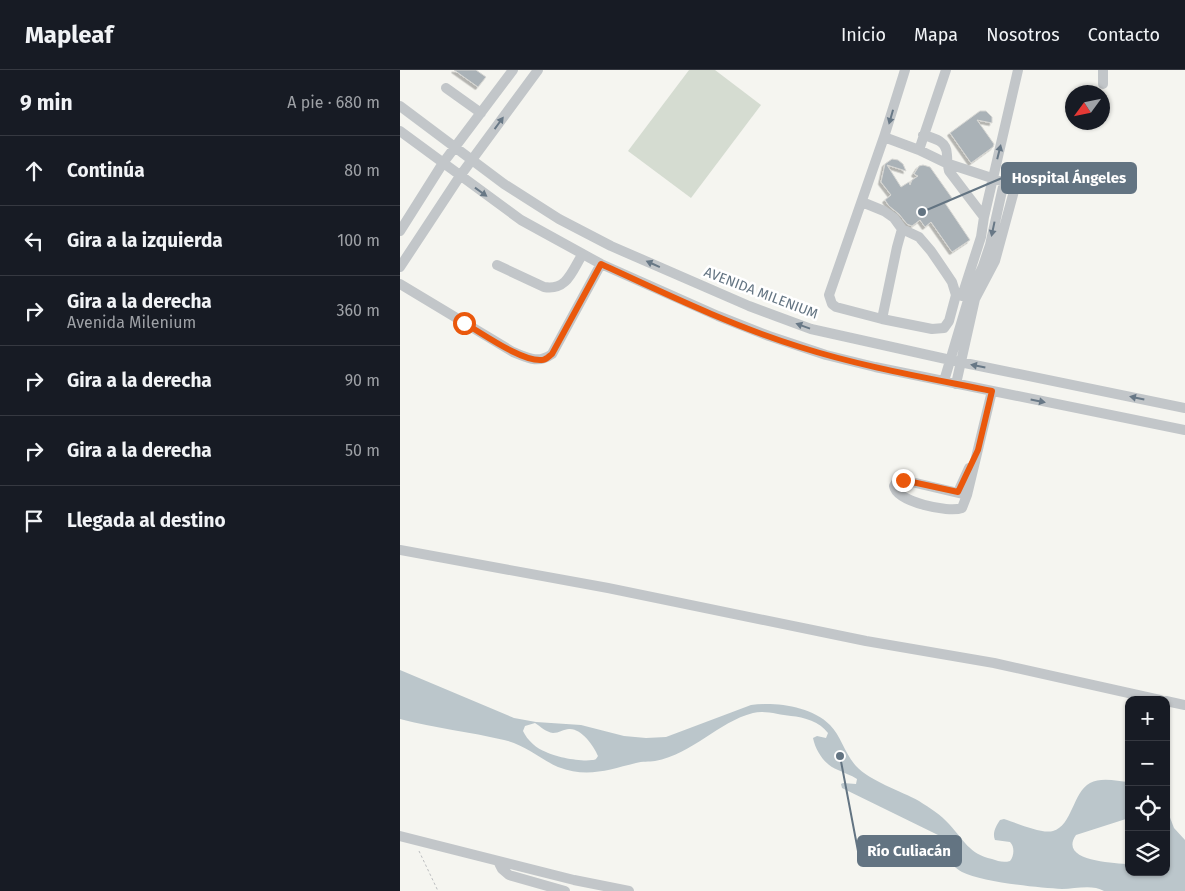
<!DOCTYPE html>
<html lang="es">
<head>
<meta charset="utf-8">
<style>
  body { margin:0; font-family:"Fira Sans",sans-serif; background:#20242c; color:#f1f3f6 }
  .controls { position:absolute; right:15px; bottom:15px; display:grid; overflow:hidden; border-radius:10px; box-shadow:0 1px 4px #0004 }
  .controls button { width:45px; height:45px; display:grid; place-items:center; padding:0; border:0; border-bottom:1px solid #363941; background:#171b24; color:#f1f3f6; font:25px sans-serif }
  .compass { position:absolute; left:665px; top:15px; width:45px; height:45px; border-radius:50%; background:#171b24; box-shadow:0 1px 4px #0004; rotate:237deg }
  .stop { position:absolute; width:15px; height:15px; margin:-11px; border:4px solid #ea580c; border-radius:50%; background:#fff }
  .stop.end { background:#ea580c; border-color:#fff; box-shadow:0 1px 5px #0008 }
  .list { margin:0; padding:0; list-style:none }
  h2 { display:flex; justify-content:space-between; align-items:center; height:65px; margin:0; padding:0 20px; font-size:21px }
  h2 small { font-size:16px; font-weight:400; color:#9ea1a6 }
  .list li { display:grid; grid-template-columns:32px 1fr auto; gap:15px; align-items:center; box-sizing:border-box; height:70px; padding:0 20px; border-top:1px solid #363941 }
  .list b { display:block; font-size:19px; white-space:nowrap }
  .list p { margin:0; font-size:16px; white-space:nowrap; color:#9ea1a6 }
  .list em { font-size:16px; font-style:normal; color:#9ea1a6 }
  .icon { flex:none; width:28px; height:28px; fill:none; stroke:currentColor; stroke-width:2; stroke-linecap:round; stroke-linejoin:round }
  .map { position:relative; flex:none; width:785px; height:821px; overflow:hidden }
  header { display:flex; align-items:center; gap:30px; box-sizing:border-box; height:70px; padding:0 25px; background:#171b24; border-bottom:1px solid #363941 }
  header strong { font-size:24px }
  nav { display:flex; gap:28px; margin-inline-start:auto; font-size:18px }
  main { display:flex }
  aside { flex:1; background:#171b24 }
  .map>svg:first-child { display:block }
  .green { fill:#d5dcd1 }
  .water { fill:#bbc6cb; fill-rule:evenodd }
  .building { fill:#aab2b7; stroke:#d6d6d3; filter:url(#shadow) }
  .lines { fill:none; stroke-linecap:round; stroke-linejoin:round }
  .path { stroke:#bcbec0; stroke-width:1; stroke-dasharray:2.5 2.5; stroke-linecap:butt }
  .minor { stroke:#c2c6c9; stroke-width:10 }
  .oneway { fill:#687886 }
  .route { stroke:#ea580c; stroke-width:6 }
  .labels { text-anchor:middle; dominant-baseline:central; stroke-width:5; stroke-linejoin:round; paint-order:stroke }
  .street-label { font-size:14px; fill:#637482; stroke:#fff }
  .leader { fill:none; stroke:#637482; stroke-width:2 }
  .callout-dot { fill:#637482; stroke:#fff; stroke-width:2 }
  .callout { fill:#637482; stroke:#637482; stroke-width:2 }
  .callout-label { font-size:15px; text-anchor:middle; font-weight:bold; fill:#fff }
</style>
</head>
<body>
<header>
<strong>Mapleaf</strong>
<nav><a>Inicio</a><a>Mapa</a><a>Nosotros</a><a>Contacto</a></nav>
</header>
<main>
<aside>
<h2>9 min<small>A pie · 680 m</small></h2>
<ul class="list">
<li><svg class="icon" aria-label="ahead" viewBox="0 0 24 24"><path d="M12 20V5M6 11l6-6 6 6"/></svg><div><b>Continúa</b></div><em>80 m</em></li>
<li><svg class="icon" aria-label="left" viewBox="0 0 24 24"><path d="M17 20v-9H6M10 6l-5 5 5 5"/></svg><div><b>Gira a la izquierda</b></div><em>100 m</em></li>
<li><svg class="icon" aria-label="right" viewBox="0 0 24 24"><path d="M7 20v-9h11M14 6l5 5-5 5"/></svg><div><b>Gira a la derecha</b><p>Avenida Milenium</p></div><em>360 m</em></li>
<li><svg class="icon" aria-label="right" viewBox="0 0 24 24"><path d="M7 20v-9h11M14 6l5 5-5 5"/></svg><div><b>Gira a la derecha</b></div><em>90 m</em></li>
<li><svg class="icon" aria-label="right" viewBox="0 0 24 24"><path d="M7 20v-9h11M14 6l5 5-5 5"/></svg><div><b>Gira a la derecha</b></div><em>50 m</em></li>
<li><svg class="icon" aria-label="arrive" viewBox="0 0 24 24"><path d="M6 21V4h12l-3 4 3 4H6"/></svg><div><b>Llegada al destino</b></div></li>
</ul>
</aside>
<div class="map">
<svg width="785" height="821" viewBox="0 0 785 821">
  <defs>
    <filter id="shadow"><feDropShadow dx="-2.5" dy="2.5" stdDeviation="0" flood-color="#0004"/></filter>
  </defs>
  <rect width="100%" height="100%" fill="#f5f5f0"/>
  <!-- green -->
  <path class="green" d="M289 0H315L361 35 291 128 228 81Z"/>
  <!-- water -->
  <path class="water" d="M0 600 114 648 136 652 181 655 224 666 246 668 266 667 351 635C375 632 411 636 430 655 441 666 445 684 456 696 470 711 501 721 519 731 530 738 541 745 549 754 564 770 569 784 592 789 598 791 603 793 610 791 614 786 615 777 610 772L595 770C592 763 596 756 600 750L604 749C617 753 641 764 653 761 672 756 673 722 690 713 701 707 717 711 729 712V748L676 765C658 791 713 793 729 794V802H766V737L774 758 785 770V821H704C692 814 675 819 662 819 639 818 582 812 562 802 548 794 552 789 548 777 547 772 542 768 538 765L442 718 441 714 443 713 456 714 457 709C451 705 444 703 438 700 425 695 416 682 413 668L417 666 426 668 428 663C420 652 404 647 391 646 379 645 365 640 353 643 318 652 293 684 255 691 249 692 242 691 236 693 208 700 187 708 158 697 140 689 124 674 104 670 70 662 35 658 0 649ZM135 653C141 657 146 662 153 663 159 663 164 659 169 659 181 658 194 676 198 686 196 689 196 690 192 690 182 692 155 687 146 682 137 679 127 670 123 661L125 656Z"/>
  <!-- building -->
  <path class="building" d="M54 0H76L86 7 78 17Z
    M580 41H586L592 47V53L577 50 594 74 593 77 571 93 550 63Z
    M492 89 498 90 503 94 506 101 487 95 501 117 509 112 510 115 512 110 518 106 514 104 519 96 523 95 530 97 552 128 545 133 570 170 552 182 531 152 525 157 520 150 512 156 507 154 499 144 489 136 485 130 491 125 481 112 485 94Z"/>
  <g class="lines">
    <!-- path -->
    <path class="path" d="M19 781 38 821"/>
    <!-- minor -->
    <path class="minor" d="M505 0 484 67 519 80
      M546 0 519 80 546 93 604 112 610 115 614 121 595 191 575 229 556 314
      M703 14V0
      M46 18 81 43
      M0 36 104 114 159 149 211 176 349 236 411 259 555 291 785 338
      M0 61 121 150 201 194 318 246 369 266 426 285 475 297 785 360
      M523 65C534 68 547 71 547 85 547 91 547 94 549 101L584 147 581 167 562 226
      M484 67 429 225 432 234 436 237 482 249 497 177 502 159
      M462 132 484 141 494 148 502 159 519 167 531 181 546 203 552 212 556 225 549 251 544 258 532 259 482 249
      M584 147 618 0
      M0 161 43 93 113 0
      M97 195 144 217C167 221 172 201 182 185
      M0 197 60 106 138 0
      M0 214 113 282C128 288 138 294 152 284L201 194
      M544 311 569 227 583 196 590 175 604 112
      M558 422 569 398
      M567 425 503 410 497 411 494 416C497 432 548 443 562 438L567 425 592 321
      M0 480 208 518 466 571 594 593 760 630
      M766 631 785 635
      M0 766 174 810 229 821
      M98 791 102 799 109 805 165 821"/>
  </g>
  <!-- one-way arrows -->
  <defs><path id="oneway-solid" d="M-6-.8H1V-3.2L6.5 0L1 3.2V.8H-6Z" transform="scale(1.25)"/></defs>
  <g class="oneway">
    <use href="#oneway-solid" transform="translate(491 47) rotate(106)"/>
    <use href="#oneway-solid" transform="translate(99 53) rotate(-54)"/>
    <use href="#oneway-solid" transform="translate(599 82) rotate(-76)"/>
    <use href="#oneway-solid" transform="translate(81 122) rotate(36)"/>
    <use href="#oneway-solid" transform="translate(593 159) rotate(102)"/>
    <use href="#oneway-solid" transform="translate(253 194) rotate(-156)"/>
    <use href="#oneway-solid" transform="translate(403 256) rotate(-160)"/>
    <use href="#oneway-solid" transform="translate(578 296) rotate(-169)"/>
    <use href="#oneway-solid" transform="translate(737 328) rotate(-168)"/>
    <use href="#oneway-solid" transform="translate(638 331) rotate(11)"/>
  </g>
  <g class="lines">
    <!-- route -->
    <path class="route" d="M64 253C82 263 122 292 142 290 146 290 149 286 152 284L201 194C266 224 332 256 400 277 463 297 528 308 592 321L578 380 558 422 503 410"/>
  </g>
  <g class="labels">
    <!-- street labels -->
    <g class="street-label">
      <text transform="translate(361 223) rotate(21)">AVENIDA MILENIUM</text>
    </g>
  </g>
  <!-- callouts -->
  <path class="leader" d="M522 142L602 108M440 686L458 781"/>
  <g class="callout-dot">
    <circle cx="522" cy="142" r="5"/>
    <circle cx="440" cy="686" r="5"/>
  </g>
  <g class="callout">
    <rect x="602" y="93" width="134" height="30" rx="5"/>
    <rect x="458" y="766" width="103" height="30" rx="5"/>
  </g>
  <g class="callout-label">
    <text x="669" y="113">Hospital Ángeles</text>
    <text x="509" y="786">Río Culiacán</text>
  </g>
</svg>
<div class="controls">
<button>+</button>
<button>−</button>
<button><svg class="icon" aria-label="locate" viewBox="0 0 24 24"><circle cx="12" cy="12" r="6"/><path d="M12 2v4M12 18v4M2 12h4M18 12h4"/></svg></button>
<button><svg class="icon" aria-label="layers" viewBox="0 0 24 24"><path d="M12 4l9 5-9 5-9-5zM3 14l9 5 9-5"/></svg></button>
</div>
<svg class="compass" viewBox="-18 -18 36 36"><path d="M0-13l5 13h-10z" fill="#e53935"/><path d="M0 13l5-13h-10z" fill="#9ea1a6"/></svg>
<div class="stop" style="left:64px;top:253px"></div>
<div class="stop end" style="left:503px;top:410px"></div>
</div>
</main>
</body>
</html>
